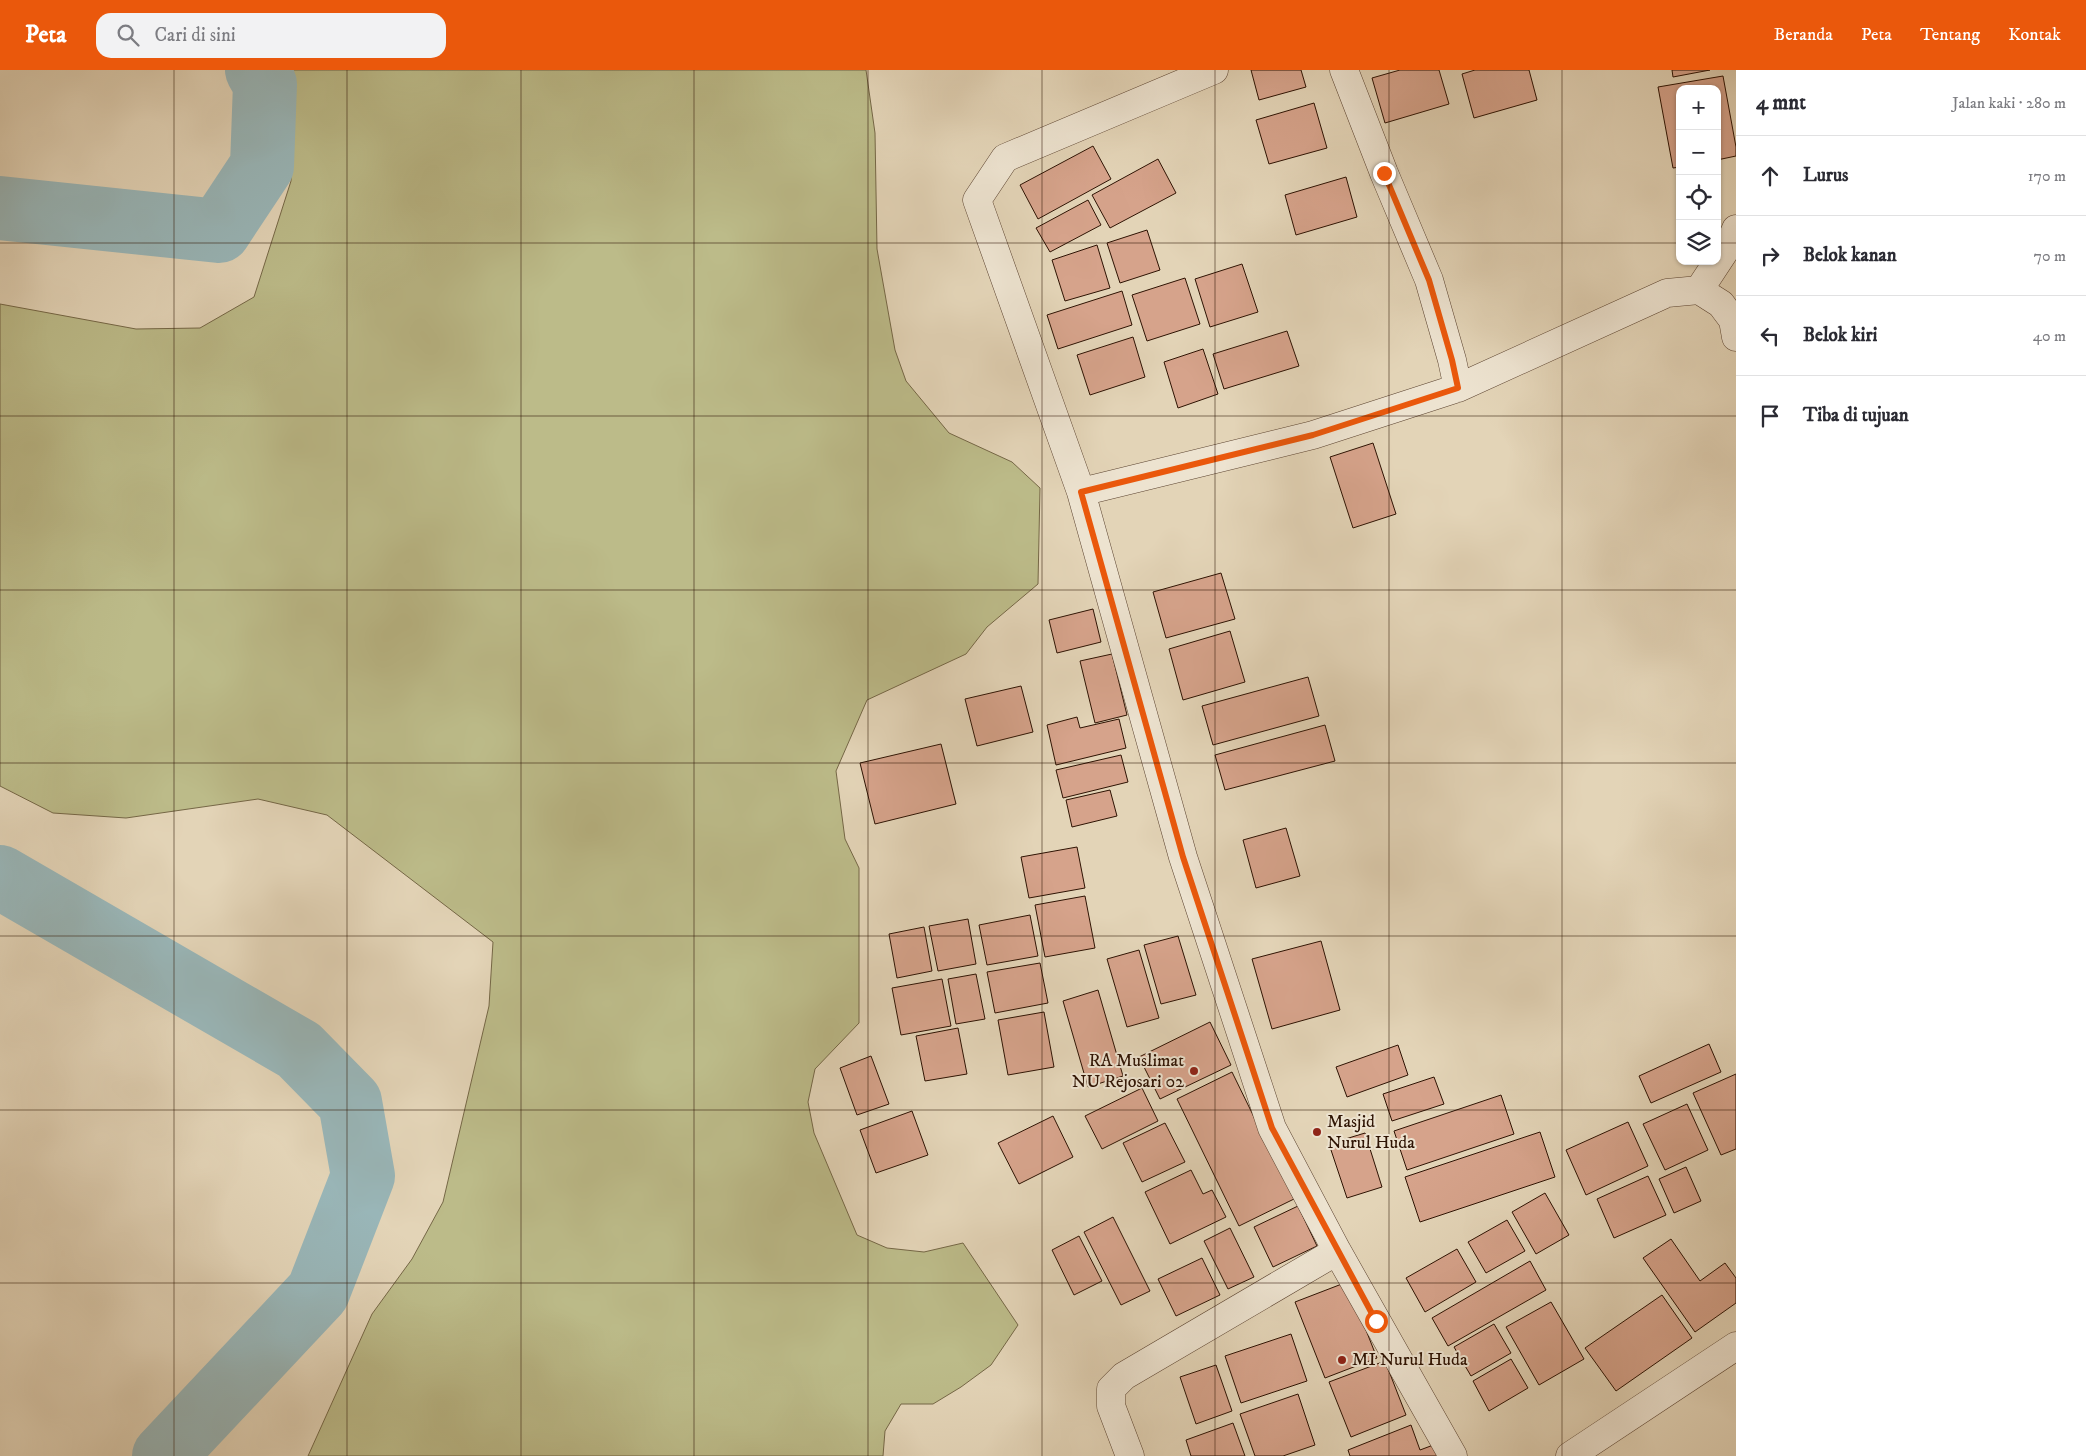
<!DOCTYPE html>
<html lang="id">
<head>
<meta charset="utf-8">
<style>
  body { margin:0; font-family:"IM FELL DW Pica",serif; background:#f2f2f3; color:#2b2b33 }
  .controls { position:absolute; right:15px; top:15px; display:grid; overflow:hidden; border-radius:10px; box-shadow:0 1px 4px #0004 }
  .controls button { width:45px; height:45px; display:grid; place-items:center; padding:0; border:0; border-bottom:1px solid #e1e1e2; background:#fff; color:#2b2b33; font:25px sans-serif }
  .stop { position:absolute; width:15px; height:15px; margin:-11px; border:4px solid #ea580c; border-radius:50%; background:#fff }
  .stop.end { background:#ea580c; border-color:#fff; box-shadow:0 1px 5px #0008 }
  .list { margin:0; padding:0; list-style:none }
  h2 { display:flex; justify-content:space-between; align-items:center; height:65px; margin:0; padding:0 20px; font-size:21px }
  h2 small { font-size:16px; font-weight:400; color:#7c7c81 }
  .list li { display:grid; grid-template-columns:32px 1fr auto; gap:15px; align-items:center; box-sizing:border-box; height:80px; padding:0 20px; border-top:1px solid #e1e1e2 }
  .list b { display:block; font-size:19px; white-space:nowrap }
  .list em { font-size:16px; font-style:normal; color:#7c7c81 }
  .icon { flex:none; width:28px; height:28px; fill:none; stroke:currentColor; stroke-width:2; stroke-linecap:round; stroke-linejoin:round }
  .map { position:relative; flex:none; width:1736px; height:1386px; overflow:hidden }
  header { display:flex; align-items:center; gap:30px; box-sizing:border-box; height:70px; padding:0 25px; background:#ea580c; color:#fff }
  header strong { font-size:24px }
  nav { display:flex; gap:28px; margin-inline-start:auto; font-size:18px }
  .search { width:350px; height:45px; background:#f2f2f3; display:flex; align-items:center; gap:12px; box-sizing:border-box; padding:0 18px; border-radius:15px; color:#7c7c81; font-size:19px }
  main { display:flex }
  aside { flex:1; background:#fff }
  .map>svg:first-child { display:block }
  .green { fill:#bcbb89; stroke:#756746 }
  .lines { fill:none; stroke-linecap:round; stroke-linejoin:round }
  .river { stroke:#99b6b8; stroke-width:64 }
  .building { fill:#d6a38b; stroke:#2e1303 }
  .street-casing { stroke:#5b4330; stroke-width:29 }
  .street { stroke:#ede3d0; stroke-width:28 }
  .route { stroke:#ea580c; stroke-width:6 }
  .grid { fill:none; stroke:#2e1303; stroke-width:1; stroke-opacity:0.55 }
  .poi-dot { fill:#8f2418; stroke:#ede3d0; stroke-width:2 }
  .labels { text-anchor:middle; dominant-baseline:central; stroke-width:4; stroke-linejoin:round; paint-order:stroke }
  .poi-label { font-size:18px; fill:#2e1303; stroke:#ede3d0; text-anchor:start }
</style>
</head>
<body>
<header>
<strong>Peta</strong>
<div class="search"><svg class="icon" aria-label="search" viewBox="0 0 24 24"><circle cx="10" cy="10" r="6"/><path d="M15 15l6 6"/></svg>Cari di sini</div>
<nav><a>Beranda</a><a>Peta</a><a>Tentang</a><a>Kontak</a></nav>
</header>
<main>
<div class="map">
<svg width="1736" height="1386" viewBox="0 0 1736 1386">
  <rect width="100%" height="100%" fill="#e3d4b7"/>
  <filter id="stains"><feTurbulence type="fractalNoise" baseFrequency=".004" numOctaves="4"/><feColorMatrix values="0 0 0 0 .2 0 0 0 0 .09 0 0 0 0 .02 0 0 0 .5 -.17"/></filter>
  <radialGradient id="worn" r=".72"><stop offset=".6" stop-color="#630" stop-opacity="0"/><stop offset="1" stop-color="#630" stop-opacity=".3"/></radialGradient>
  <!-- green -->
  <path class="green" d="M291 0H866L875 63 877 179 895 280 906 311 949 363 1012 392 1040 418 1038 514 987 557 966 584 867 630 836 701 845 769 859 798V953L815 999 808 1032 814 1063 857 1165 887 1178 924 1182 963 1173 1018 1255 991 1295 961 1317 933 1334H901L885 1361 883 1386H308L372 1244 412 1189 443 1132 489 936 493 872 327 745 258 729 126 748 53 743 0 716V234L136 259 200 258 254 227 291 111 293 11Z"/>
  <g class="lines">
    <!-- river -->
    <path class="river" d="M0 138 219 161 262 96 265 14 257 0
      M0 807 299 980 350 1032 363 1106 318 1222 164 1386"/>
  </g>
  <!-- building -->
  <path class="building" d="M1251 0H1301L1306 17 1259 30Z
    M1400 0H1439L1449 34 1385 53 1372 8Z
    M1475 0H1529L1537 30 1474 48 1462 4Z
    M1672 0H1710L1673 7Z
    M1723 6 1736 77V86L1717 90V19H1680V97L1673 98 1658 17Z
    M1314 33 1327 78 1269 94 1256 50Z
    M1093 76 1111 109 1038 149 1020 115Z
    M1158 89 1176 123 1110 158 1092 125Z
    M1346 107 1357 147 1296 165 1285 125Z
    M1088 130 1101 155 1050 182 1036 158Z
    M1147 160 1160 200 1120 213 1107 173Z
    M1097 175 1110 218 1065 231 1052 190Z
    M1242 194 1258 242 1210 257 1195 209Z
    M1185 208 1200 254 1147 271 1132 225Z
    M1122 221 1132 255 1058 279 1047 245Z
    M1287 261 1299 296 1224 319 1213 284Z
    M1133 267 1145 307 1090 325 1077 285Z
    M1203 279 1218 324 1178 338 1164 292Z
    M1373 373 1396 444 1353 458 1330 387Z
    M1221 503 1235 549 1166 568 1153 522Z
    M1093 539 1101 572 1057 583 1049 550Z
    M1230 561 1245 612 1183 630 1169 579Z
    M1112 584 1127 645 1095 653 1080 591Z
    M1308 607 1319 646 1213 675 1202 636Z
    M1021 616 1033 662 977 676 965 629Z
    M1077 647 1080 658 1119 649 1126 678 1056 695 1047 655Z
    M1325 655 1335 691 1225 720 1215 685Z
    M941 674 956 734 875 754 860 693Z
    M1121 685 1128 712 1063 728 1056 700Z
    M1110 720 1117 746 1072 757 1066 730Z
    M1286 758 1300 806 1256 818 1243 770Z
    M1077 777 1085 818 1029 828 1021 787Z
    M1085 826 1095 878 1045 887 1035 835Z
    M1030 845 1038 886 987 895 979 855Z
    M968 849 976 894 938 901 929 856Z
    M924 857 932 901 897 908 889 864Z
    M1178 866 1196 925 1161 934 1144 875Z
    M1321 871 1340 940 1272 959 1252 889Z
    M1139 880 1159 948 1127 957 1107 889Z
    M1040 893 1048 933 995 943 987 902Z
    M976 904 985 949 956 954 948 909Z
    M942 909 951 956 901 965 892 918Z
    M1098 920 1123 1006 1088 1017 1063 931Z
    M1044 942 1054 997 1008 1005 998 950Z
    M1210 952 1231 995 1160 1029 1139 987Z
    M958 958 967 1004 925 1011 916 966Z
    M1709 974 1721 1002 1651 1033 1639 1006Z
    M1398 975 1408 1005 1347 1027 1336 997Z
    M871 986 889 1034 857 1045 840 998Z
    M1232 1002 1294 1129 1239 1156 1177 1029Z
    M1736 1004V1079L1721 1085 1693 1023Z
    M1434 1007 1444 1034 1392 1051 1383 1024Z
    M1142 1018 1158 1051 1102 1079 1085 1046Z
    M1501 1025 1514 1064 1407 1100 1394 1061Z
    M1687 1034 1708 1080 1665 1100 1643 1054Z
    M912 1041 928 1085 876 1103 860 1060Z
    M1053 1046 1073 1087 1019 1114 998 1073Z
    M1628 1052 1648 1096 1586 1125 1566 1080Z
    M1165 1053 1185 1092 1142 1112 1123 1073Z
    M1540 1062 1555 1107 1420 1152 1405 1107Z
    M1365 1063 1382 1117 1347 1128 1329 1074Z
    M1686 1097 1701 1131 1674 1143 1659 1109Z
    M1191 1100 1203 1124 1212 1120 1226 1147 1170 1174 1145 1122Z
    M1648 1106 1666 1145 1614 1168 1597 1129Z
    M1545 1123 1569 1165 1536 1184 1512 1142Z
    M1298 1136 1317 1176 1273 1197 1254 1157Z
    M1113 1147 1150 1221 1121 1235 1084 1162Z
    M1507 1150 1525 1181 1486 1203 1468 1172Z
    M1230 1158 1254 1207 1228 1219 1204 1171Z
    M1079 1166 1102 1211 1074 1225 1052 1180Z
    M1671 1169 1700 1211 1725 1193 1736 1208V1233L1695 1262 1643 1188Z
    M1457 1179 1476 1212 1425 1242 1406 1208Z
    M1202 1188 1220 1225 1176 1246 1158 1209Z
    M1530 1191 1546 1220 1448 1276 1432 1248Z
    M1347 1212 1377 1288 1325 1308 1295 1232Z
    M1662 1225 1692 1268 1616 1321 1585 1278Z
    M1551 1232 1584 1289 1539 1315 1506 1257Z
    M1494 1254 1511 1283 1471 1306 1454 1277Z
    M1291 1264 1307 1311 1241 1333 1225 1286Z
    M1511 1289 1528 1318 1489 1341 1473 1311Z
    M1385 1291 1406 1345 1351 1367 1329 1312Z
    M1216 1295 1232 1341 1196 1354 1180 1307Z
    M1298 1324 1315 1375 1283 1386H1255L1240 1344Z
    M1233 1353 1245 1386H1191L1186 1370Z
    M1411 1355 1420 1380 1436 1374 1441 1386H1350L1348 1380Z"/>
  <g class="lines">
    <defs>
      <path id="street" d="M1214 0 1005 88 977 130 1081 422 1183 787 1272 1058 1337 1181 1453 1386
        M1699 220 1730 173 1736 159
        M1458 318 1667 223 1699 220 1721 234 1733 250 1736 267
        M1081 422 1313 365 1458 318 1452 290 1429 210 1384 103 1344 0
        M1130 1386 1111 1336V1319L1124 1306 1337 1181
        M1570 1386 1736 1276"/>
    </defs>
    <!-- street casing -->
    <use href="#street" class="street-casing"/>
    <!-- street -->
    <use href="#street" class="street"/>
  </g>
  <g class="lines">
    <!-- route -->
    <path class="route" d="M1376 1251 1272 1058 1183 787 1081 422 1313 365 1458 318 1452 290 1429 210 1384 103"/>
  </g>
  <!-- grid -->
  <path class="grid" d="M174 0V1386M347 0V1386M521 0V1386M694 0V1386M868 0V1386M1042 0V1386M1215 0V1386M1389 0V1386M1562 0V1386M0 173H1680M1717 173H1736M0 346H1736M0 520H1736M0 693H1736M0 866H1736M0 1040H1736M0 1213H1736"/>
  <!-- markers -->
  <g class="poi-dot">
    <circle cx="1194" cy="1001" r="5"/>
    <circle cx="1317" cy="1062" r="5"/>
    <circle cx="1342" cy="1290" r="5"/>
  </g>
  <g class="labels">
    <!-- poi labels -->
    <g class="poi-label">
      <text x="1184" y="991" text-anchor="end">RA Muslimat<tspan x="1184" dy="21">NU Rejosari 02</tspan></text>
      <text x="1327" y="1052">Masjid<tspan x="1327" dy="21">Nurul Huda</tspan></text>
      <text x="1352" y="1290">MI Nurul Huda</text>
    </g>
  </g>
  <rect width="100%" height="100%" filter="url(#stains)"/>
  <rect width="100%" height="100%" fill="url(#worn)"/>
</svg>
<div class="controls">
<button>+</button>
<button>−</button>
<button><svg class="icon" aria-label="locate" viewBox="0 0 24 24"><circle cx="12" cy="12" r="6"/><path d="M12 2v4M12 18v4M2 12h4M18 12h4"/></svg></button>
<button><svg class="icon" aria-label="layers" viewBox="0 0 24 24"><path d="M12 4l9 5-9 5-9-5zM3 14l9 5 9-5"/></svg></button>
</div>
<div class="stop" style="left:1376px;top:1251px"></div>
<div class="stop end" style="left:1384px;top:103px"></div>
</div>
<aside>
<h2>4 mnt<small>Jalan kaki · 280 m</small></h2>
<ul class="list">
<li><svg class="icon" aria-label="ahead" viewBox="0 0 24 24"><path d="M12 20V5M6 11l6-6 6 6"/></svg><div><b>Lurus</b></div><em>170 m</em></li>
<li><svg class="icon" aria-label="right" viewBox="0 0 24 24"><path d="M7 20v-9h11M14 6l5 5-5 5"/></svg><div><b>Belok kanan</b></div><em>70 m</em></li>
<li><svg class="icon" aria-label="left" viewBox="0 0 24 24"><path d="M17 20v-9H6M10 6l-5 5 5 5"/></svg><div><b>Belok kiri</b></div><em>40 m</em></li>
<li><svg class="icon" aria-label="arrive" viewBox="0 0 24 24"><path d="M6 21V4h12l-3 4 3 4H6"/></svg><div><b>Tiba di tujuan</b></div></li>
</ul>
</aside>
</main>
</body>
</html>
